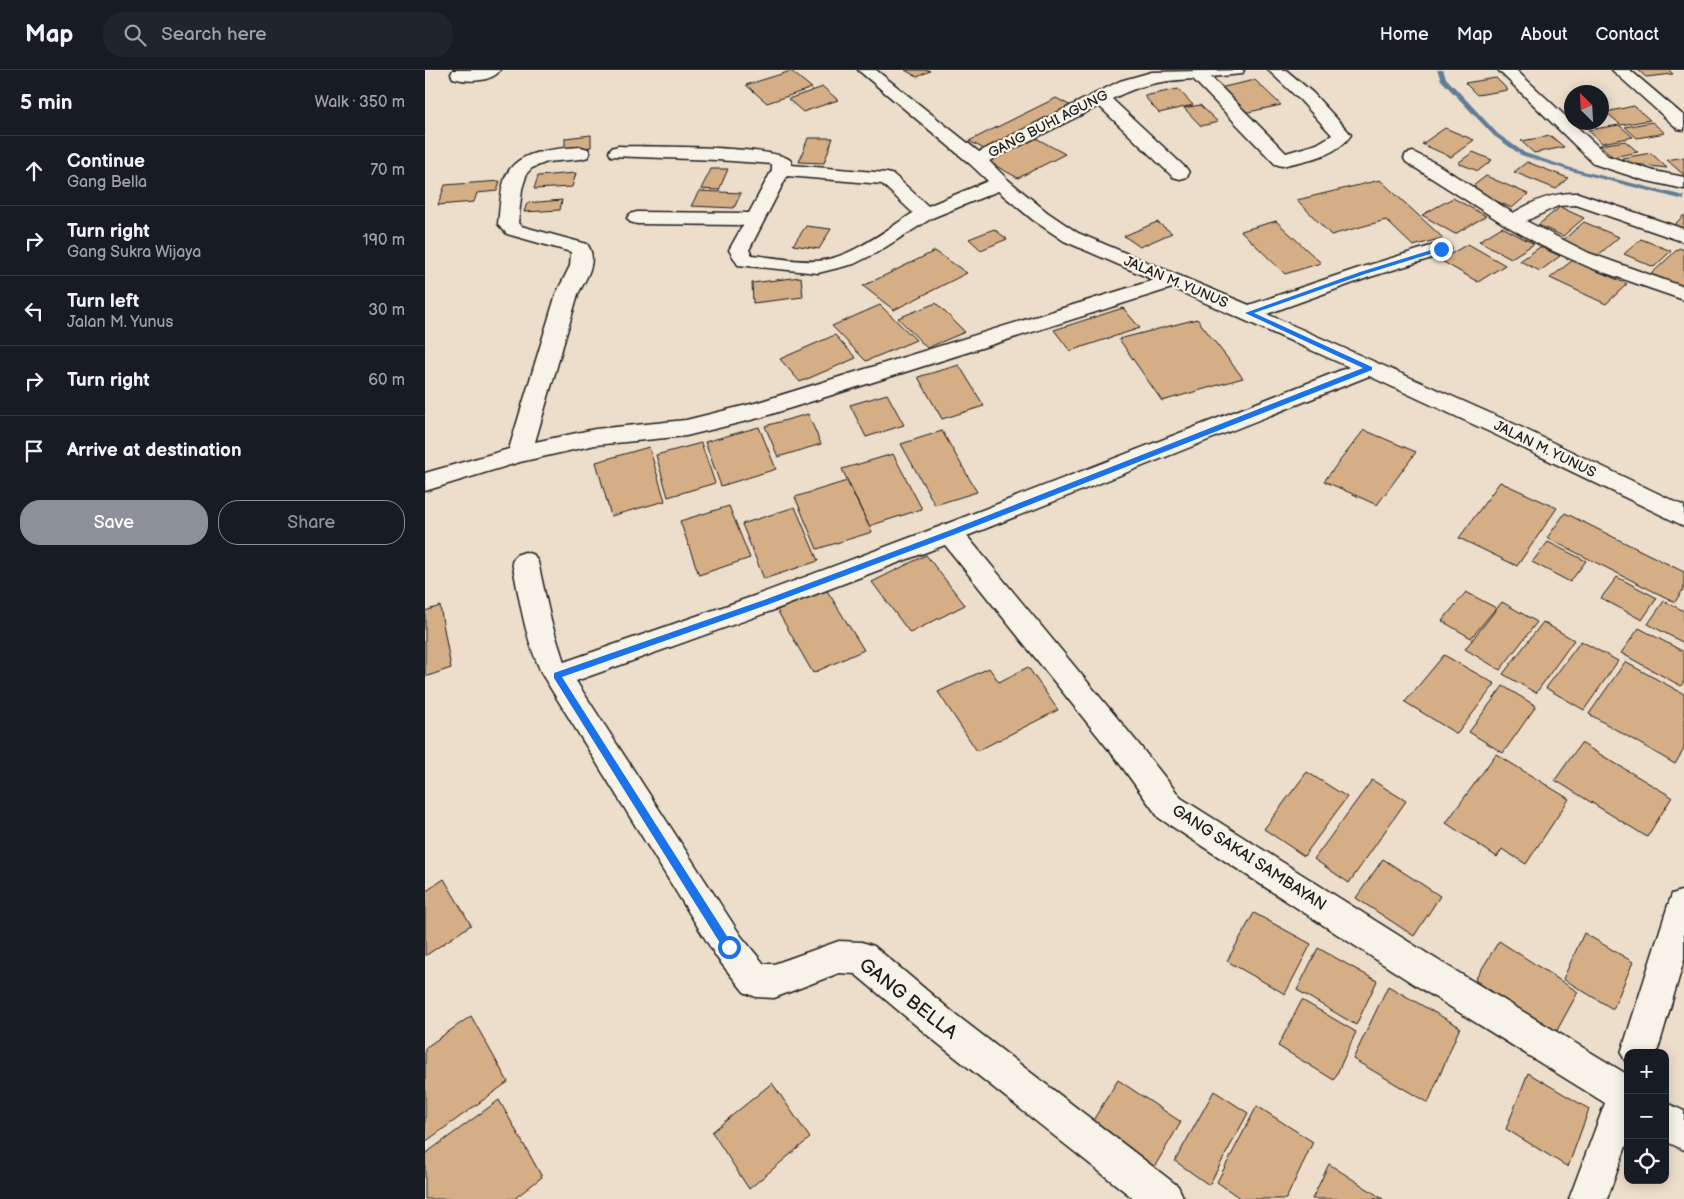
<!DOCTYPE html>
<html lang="en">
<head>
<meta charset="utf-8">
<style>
  body { margin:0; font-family:"Balsamiq Sans",sans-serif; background:#20242c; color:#f1f3f6 }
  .controls { position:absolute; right:15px; bottom:15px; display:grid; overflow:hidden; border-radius:10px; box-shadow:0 2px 12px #0003 }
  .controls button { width:45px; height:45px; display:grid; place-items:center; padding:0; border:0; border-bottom:1px solid #363941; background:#171b24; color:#f1f3f6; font:25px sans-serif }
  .compass { position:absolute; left:1139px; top:15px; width:45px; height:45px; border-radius:50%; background:#171b24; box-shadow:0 2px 12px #0003; rotate:336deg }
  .stop { position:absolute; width:15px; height:15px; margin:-11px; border:4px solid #1a73e8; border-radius:50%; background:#fff }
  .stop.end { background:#1a73e8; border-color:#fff; box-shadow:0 1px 5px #0008 }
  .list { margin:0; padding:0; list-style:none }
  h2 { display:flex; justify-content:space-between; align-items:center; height:65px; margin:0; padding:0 20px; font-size:21px }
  h2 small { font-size:16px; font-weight:400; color:#9ea1a6 }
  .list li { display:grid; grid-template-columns:32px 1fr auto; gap:15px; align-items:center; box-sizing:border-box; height:70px; padding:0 20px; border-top:1px solid #363941 }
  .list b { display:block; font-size:19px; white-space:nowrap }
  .list p { margin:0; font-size:16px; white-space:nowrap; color:#9ea1a6 }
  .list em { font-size:16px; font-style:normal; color:#9ea1a6 }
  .actions { display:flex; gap:10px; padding:15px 20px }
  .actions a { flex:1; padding:11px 0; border:1px solid #8c9099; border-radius:20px; text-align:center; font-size:18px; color:#8c9099 }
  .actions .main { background:#8c9099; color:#fff }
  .icon { flex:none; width:28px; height:28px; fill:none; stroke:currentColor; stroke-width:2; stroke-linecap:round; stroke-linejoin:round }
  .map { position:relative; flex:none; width:1259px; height:1129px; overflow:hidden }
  header { display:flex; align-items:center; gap:30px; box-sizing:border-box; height:70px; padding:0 25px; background:#171b24; border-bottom:1px solid #363941 }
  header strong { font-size:24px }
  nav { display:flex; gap:28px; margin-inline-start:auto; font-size:18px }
  .search { width:350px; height:45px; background:#20242c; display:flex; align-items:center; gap:12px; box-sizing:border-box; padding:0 18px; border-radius:20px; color:#9ea1a6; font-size:19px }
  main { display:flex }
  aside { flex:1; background:#171b24 }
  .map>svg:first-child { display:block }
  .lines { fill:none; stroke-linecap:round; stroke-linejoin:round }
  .stream { fill:#607d97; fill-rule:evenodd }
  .building { fill:#d5ae86; stroke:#1c1c1c }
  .minor-casing { stroke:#1c1c1c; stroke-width:3 }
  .minor { fill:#f7f3e8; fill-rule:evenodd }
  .route { fill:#1a73e8 }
  .labels { text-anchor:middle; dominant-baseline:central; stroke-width:4.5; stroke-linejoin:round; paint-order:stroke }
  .far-street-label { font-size:14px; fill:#1c1c1c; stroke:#f7f3e8 }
  .street-label { font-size:16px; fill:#1c1c1c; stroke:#f7f3e8 }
  .near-street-label { font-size:19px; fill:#1c1c1c; stroke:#f7f3e8 }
</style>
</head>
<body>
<header>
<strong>Map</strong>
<div class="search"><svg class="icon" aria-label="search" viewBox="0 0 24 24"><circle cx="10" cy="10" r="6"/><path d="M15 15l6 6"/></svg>Search here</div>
<nav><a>Home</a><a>Map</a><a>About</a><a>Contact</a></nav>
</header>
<main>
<aside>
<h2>5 min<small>Walk · 350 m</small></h2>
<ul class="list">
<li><svg class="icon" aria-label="ahead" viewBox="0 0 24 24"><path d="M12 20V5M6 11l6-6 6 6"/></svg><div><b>Continue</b><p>Gang Bella</p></div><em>70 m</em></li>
<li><svg class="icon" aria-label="right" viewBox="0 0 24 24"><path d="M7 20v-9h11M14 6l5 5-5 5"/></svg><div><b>Turn right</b><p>Gang Sukra Wijaya</p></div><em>190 m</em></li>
<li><svg class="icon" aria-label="left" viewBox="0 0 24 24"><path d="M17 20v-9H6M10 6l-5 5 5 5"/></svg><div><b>Turn left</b><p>Jalan M. Yunus</p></div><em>30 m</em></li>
<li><svg class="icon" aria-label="right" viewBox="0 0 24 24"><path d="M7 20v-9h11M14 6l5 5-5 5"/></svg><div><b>Turn right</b></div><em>60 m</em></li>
<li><svg class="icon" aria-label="arrive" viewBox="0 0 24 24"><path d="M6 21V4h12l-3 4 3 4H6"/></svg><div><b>Arrive at destination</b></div></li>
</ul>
<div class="actions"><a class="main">Save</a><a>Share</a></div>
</aside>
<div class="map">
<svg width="1259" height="1129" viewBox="0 0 1259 1129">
  <rect width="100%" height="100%" fill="#eddecb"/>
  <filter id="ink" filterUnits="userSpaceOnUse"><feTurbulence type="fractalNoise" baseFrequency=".02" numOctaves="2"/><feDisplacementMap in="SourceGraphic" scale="10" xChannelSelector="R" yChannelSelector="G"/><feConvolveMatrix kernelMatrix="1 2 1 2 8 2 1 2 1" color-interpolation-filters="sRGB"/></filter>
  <g filter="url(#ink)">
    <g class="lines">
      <!-- stream -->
      <path class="stream" d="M1012 0H1018L1021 8 1073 64 1100 83 1146 98 1259 126V130L1142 100 1096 85 1069 66 1016 10Z"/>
    </g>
    <!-- building -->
    <path class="building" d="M480 0H503L505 1 492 7Z
      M1213 0H1244L1248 4 1221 7Z
      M366 1 387 18 342 33 321 15Z
      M1071 8 1083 20 1052 25 1040 13Z
      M830 10 856 35 819 43 794 18Z
      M398 17 413 30 378 42 363 29Z
      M753 19 768 35 734 43 719 26Z
      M631 28 650 38 563 81 544 71Z
      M775 35 793 52 776 56 759 38Z
      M1209 36 1225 50 1196 55 1181 42Z
      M1227 52 1240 63 1212 68 1200 57Z
      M1194 55 1208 67 1177 73 1163 60Z
      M1020 58 1049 70 1026 87 997 74Z
      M166 65V77L140 80V68Z
      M1126 66 1139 77 1109 83 1096 71Z
      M609 67 640 84 593 108 562 91Z
      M383 68H408L399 93 374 92Z
      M1200 71 1213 82 1188 87 1175 75Z
      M1048 82 1067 90 1053 101 1033 93Z
      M1226 83 1242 98 1201 93 1197 88Z
      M1259 87V105L1242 90Z
      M1102 92 1143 108 1131 119 1089 102Z
      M286 99H303L294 120 276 119Z
      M151 103 147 117 109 119 113 106Z
      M1061 106 1103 124 1087 138 1044 119Z
      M955 110 1018 168 988 176 961 150 906 165 872 130Z
      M75 111 72 121 52 123 49 132 13 135 20 115Z
      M274 121 316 123 309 138 266 136Z
      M1028 128 1061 146 1030 164 997 145Z
      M137 130 135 140 99 142 102 133Z
      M1135 137 1159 148 1138 166 1113 155Z
      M1259 145V160L1248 156Z
      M851 151 896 193 860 204 816 161Z
      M732 152 747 163 715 177 699 166Z
      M1159 152 1194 167 1171 187 1136 172Z
      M381 156 406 159 394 179 368 175Z
      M1077 157 1109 174 1086 188 1054 171Z
      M569 159 582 169 556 180 544 169Z
      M1216 169 1246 181 1229 197 1199 184Z
      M1043 174 1080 195 1053 212 1015 190Z
      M1115 177 1135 186 1115 201 1095 191Z
      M1254 178 1259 180V213L1252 219 1224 206Z
      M510 181 542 203 469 240 438 216Z
      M1148 190 1202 214 1181 234 1125 208Z
      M376 207 378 227 328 233 327 213Z
      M511 233 540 262 502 278 473 248Z
      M455 235 491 270 441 291 407 256Z
      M698 238 715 258 645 281 629 260Z
      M772 249 818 308 737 331 694 269Z
      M410 265 431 288 375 312 355 289Z
      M534 295 559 336 517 349 493 307Z
      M462 324 479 355 441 367 425 335Z
      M383 344 396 374 353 387 340 356Z
      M334 357 351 399 296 416 280 372Z
      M939 360 991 382 952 435 899 411Z
      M517 361 552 422 510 435 476 374Z
      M276 373 290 413 243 427 231 385Z
      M224 377 240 431 186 446 171 392Z
      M468 384 497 439 444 456 417 399Z
      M422 411 447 462 392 479 370 427Z
      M1075 412 1132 438 1092 496 1034 468Z
      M304 436 325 488 274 505 255 451Z
      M370 437 393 491 339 509 317 454Z
      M1140 443 1259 502V518L1250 532 1122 468Z
      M1123 472 1161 491 1145 512 1107 492Z
      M501 485 540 535 485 563 447 512Z
      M1192 507 1232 528 1217 550 1176 528Z
      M401 519 439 580 388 603 352 540Z
      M1041 522 1071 538 1046 568 1017 551Z
      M1239 531 1259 541V573L1223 554Z
      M1077 532 1112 552 1075 600 1040 579Z
      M15 536 26 598 0 607V541Z
      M1118 552 1149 570 1111 623 1078 604Z
      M1214 558 1259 582V611L1256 616 1196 583Z
      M1156 571 1193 591 1159 640 1121 618Z
      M1019 585 1070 614 1032 664 980 632Z
      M1200 592 1259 624V679L1250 694 1164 644Z
      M603 597 633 640 552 681 513 622 564 598 574 612Z
      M1078 616 1111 636 1078 683 1044 662Z
      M1156 673 1247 727 1222 767 1130 710Z
      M1071 684 1144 729 1101 794 1077 779 1072 787 1021 753Z
      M882 702 922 727 879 786 839 759Z
      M947 710 981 731 924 813 889 789Z
      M958 789 1015 826 989 866 931 828Z
      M19 809 46 855 0 886V822Z
      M829 843 886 874 860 924 802 891Z
      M1159 863 1208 892 1188 939 1138 909Z
      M1074 871 1153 922 1130 964 1050 910Z
      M893 878 952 911 931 955 872 920Z
      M963 916 1035 957 1003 1033 928 989Z
      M877 930 931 962 909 1010 853 976Z
      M46 946 83 1012 0 1072V978Z
      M1103 1003 1164 1039 1143 1097 1081 1059Z
      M693 1010 756 1052 725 1104 662 1060Z
      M347 1013 385 1068 324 1119 287 1062Z
      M789 1021 823 1043 784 1115 750 1091Z
      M74 1030 117 1107 89 1129H0V1084Z
      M832 1036 888 1072 861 1129H816L792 1112Z
      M904 1094 958 1129H887Z"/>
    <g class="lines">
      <defs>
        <path id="minor" d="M28 0H75C67 13 41 12 28 8L26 4Z
          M433 0H451L554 82 695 11 727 2 819 0 817 4 786 7 861 83 892 74 907 65 876 31 843 0H861L888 23 923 61 926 65C911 87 881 90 857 96L850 94 768 9C735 11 717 14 687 29L762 99 764 103 762 107 755 109 748 107 674 36 564 91 582 109 622 142 653 163 824 235 931 199 1009 175 1016 173 1023 175 1026 179 1023 183 945 207 842 244 1085 352 1259 436V456L1069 364 944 306 542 466 712 672 756 728 1011 889 1200 1003 1203 1002V1071L1182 1129H1144L1180 1033 987 913 734 748 692 690 520 475 349 540 151 611 316 866 339 894H349L414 871 437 872 449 876 530 944 753 1116 759 1129H709L506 968 430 904 414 903 349 928 331 927 319 922 292 888 118 606C100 570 95 531 87 492L91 485 100 482 109 485 113 492 126 551 139 592 329 526 516 456 924 297 747 218 334 348 261 366 170 375 95 392 0 421V403L84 379 131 224 145 196 146 182 82 164 73 154C75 139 75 122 80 108 91 79 131 79 156 77L163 79 165 83 163 87 156 89 122 92 107 98 102 103 97 119 93 153 96 156 162 174C174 190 161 209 153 224L110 372 170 359 261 350 330 333 729 210 639 171 608 150 573 121 507 148 451 183 429 194 393 203 313 195 304 180 318 155 212 154 205 152 202 148 205 144 212 142 324 143 347 100V94L292 90 186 86 184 82 186 78 193 76C219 77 355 75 366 91V95L462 103 469 105 503 136 563 111 545 94ZM362 106 457 114 488 143C461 160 424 189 392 191 371 192 348 187 327 185L324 180Z
          M1073 0H1091L1183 86 1229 101 1259 107V119L1218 110 1169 94Z
          M1187 0H1205L1259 46V60L1253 59Z
          M988 82 1012 94 1088 143C1108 131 1129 122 1153 123L1259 159V172L1151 135 1133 136 1101 151 1164 183 1259 217V230L1166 198 1117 176 1082 156 981 92 979 88 981 84Z
          M1259 820V890L1232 983H1203V996L1196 983 1243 835 1247 824Z
          M1240 1032 1259 1041V1080L1240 1071Z"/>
      </defs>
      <!-- minor casing -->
      <use href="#minor" class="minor-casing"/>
      <!-- minor -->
      <use href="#minor" class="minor"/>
    </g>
  </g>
  <!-- route -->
  <path class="route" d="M1016 177 1018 180 940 204 829 243 947 297V300L528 465 342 535 137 607 307 874V881H300L129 608V603L336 531 523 461 938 298 820 243 935 202Z"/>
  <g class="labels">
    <!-- far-street labels -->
    <g class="far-street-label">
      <text transform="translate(623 54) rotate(-27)">GANG BUHI AGUNG</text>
      <text transform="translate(751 212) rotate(23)">JALAN M. YUNUS</text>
      <text transform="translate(1120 379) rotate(26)">JALAN M. YUNUS</text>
    </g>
    <!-- street labels -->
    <g class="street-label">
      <text transform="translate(824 788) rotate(33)">GANG SAKAI SAMBAYAN</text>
    </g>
    <!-- near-street labels -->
    <g class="near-street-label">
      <text transform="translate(483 929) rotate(38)">GANG BELLA</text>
    </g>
  </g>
</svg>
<div class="controls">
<button>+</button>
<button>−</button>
<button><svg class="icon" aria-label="locate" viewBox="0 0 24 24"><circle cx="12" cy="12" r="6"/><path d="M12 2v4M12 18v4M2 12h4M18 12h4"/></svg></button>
</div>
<svg class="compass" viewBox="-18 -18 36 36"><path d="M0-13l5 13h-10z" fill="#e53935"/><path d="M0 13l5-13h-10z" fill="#9ea1a6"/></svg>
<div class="stop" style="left:304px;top:877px"></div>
<div class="stop end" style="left:1016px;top:179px"></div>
</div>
</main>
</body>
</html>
